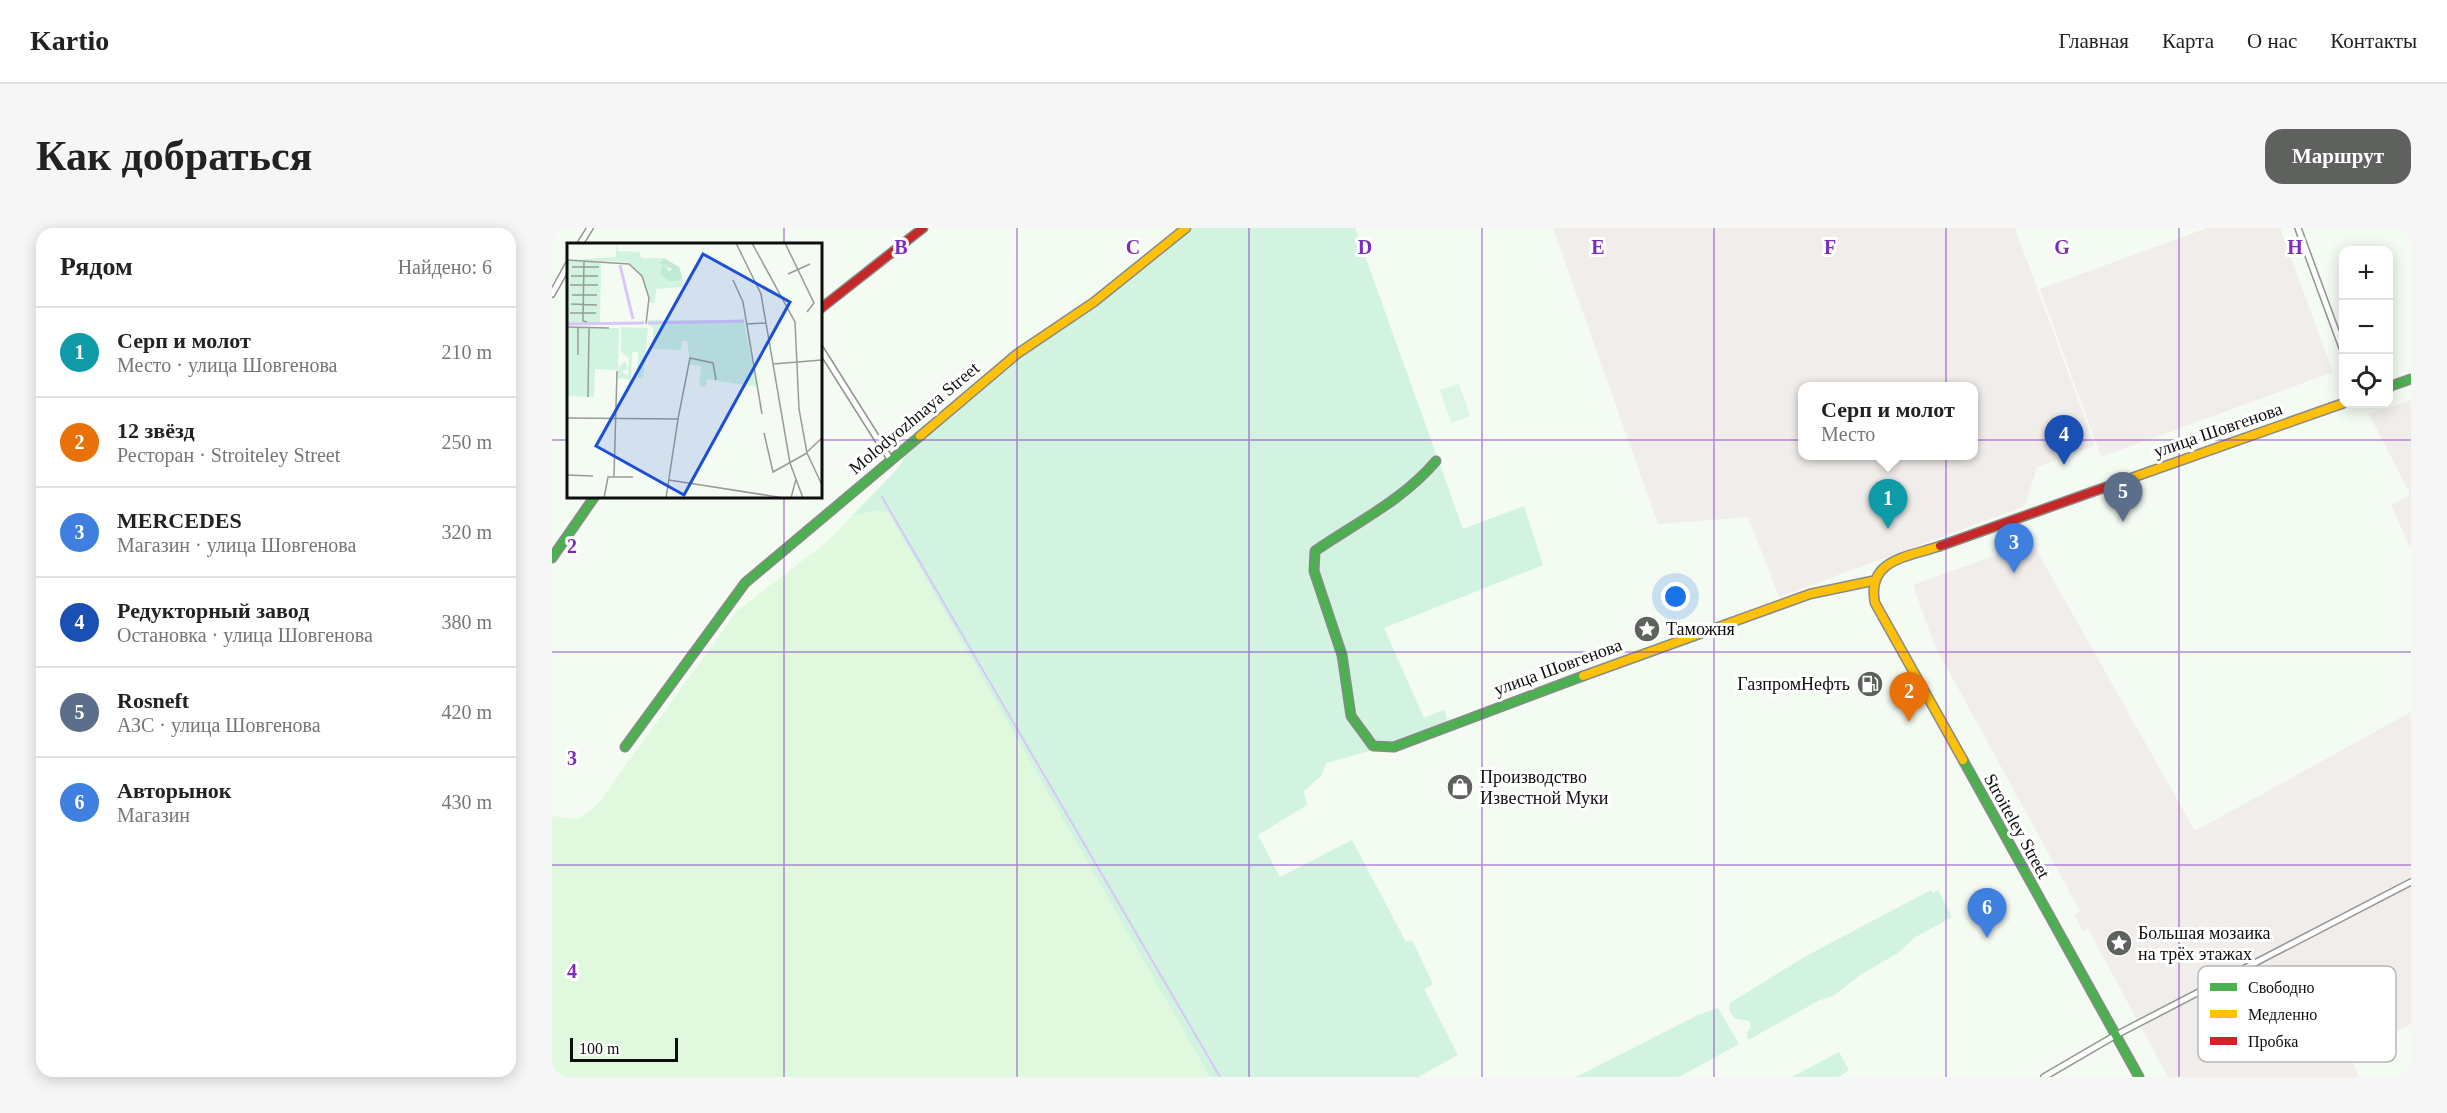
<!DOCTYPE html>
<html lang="ru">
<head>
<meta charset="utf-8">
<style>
  body { margin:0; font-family:"Times New Roman",serif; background:#f6f6f6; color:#222 }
  .controls { position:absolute; right:18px; top:18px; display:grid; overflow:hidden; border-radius:12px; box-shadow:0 3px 15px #0003 }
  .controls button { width:54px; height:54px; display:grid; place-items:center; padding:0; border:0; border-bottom:2px solid #e0e0e0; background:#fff; color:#222; font:30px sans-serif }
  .scale { position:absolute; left:18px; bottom:15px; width:108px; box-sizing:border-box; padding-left:6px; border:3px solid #0e0e0e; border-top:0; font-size:16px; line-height:21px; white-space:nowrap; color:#0e0e0e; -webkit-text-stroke:4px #fff; paint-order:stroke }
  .you { position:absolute; left:1124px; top:369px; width:21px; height:21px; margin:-15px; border:4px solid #fff; border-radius:50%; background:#1a73e8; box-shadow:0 0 0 9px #1a73e833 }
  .badge { display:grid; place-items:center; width:39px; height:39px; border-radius:50%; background:#5e615e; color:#fff; font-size:20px; font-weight:700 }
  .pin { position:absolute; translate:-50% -50px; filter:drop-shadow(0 2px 3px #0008) }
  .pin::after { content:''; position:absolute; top:32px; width:21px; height:18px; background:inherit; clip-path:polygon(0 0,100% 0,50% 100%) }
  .popup { position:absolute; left:1246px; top:154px; width:180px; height:78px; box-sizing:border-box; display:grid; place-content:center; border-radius:12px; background:#fff; filter:drop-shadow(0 2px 4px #0005); font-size:20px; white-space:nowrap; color:#767676 }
  .popup b { font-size:22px; color:#222 }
  .popup::after { content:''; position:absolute; left:50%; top:100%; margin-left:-12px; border:12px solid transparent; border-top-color:#fff }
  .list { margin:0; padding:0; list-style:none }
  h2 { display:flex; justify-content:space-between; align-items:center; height:78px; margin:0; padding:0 24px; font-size:26px }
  h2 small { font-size:20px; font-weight:400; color:#767676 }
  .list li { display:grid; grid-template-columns:39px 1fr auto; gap:18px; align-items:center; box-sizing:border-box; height:90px; padding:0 24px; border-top:2px solid #e0e0e0 }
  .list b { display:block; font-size:22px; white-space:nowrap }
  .list p { margin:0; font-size:20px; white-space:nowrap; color:#767676 }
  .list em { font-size:20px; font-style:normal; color:#767676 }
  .icon { flex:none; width:33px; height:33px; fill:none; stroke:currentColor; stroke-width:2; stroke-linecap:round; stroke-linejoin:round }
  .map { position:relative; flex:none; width:1859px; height:849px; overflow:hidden; border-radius:18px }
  header { display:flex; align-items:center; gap:36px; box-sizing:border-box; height:84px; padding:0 30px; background:#fff; border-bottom:2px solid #e0e0e0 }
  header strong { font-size:28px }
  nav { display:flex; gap:33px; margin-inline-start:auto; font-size:21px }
  .intro { display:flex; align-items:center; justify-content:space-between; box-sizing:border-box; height:144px; padding:0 36px }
  h1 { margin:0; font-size:42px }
  .button { padding:15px 27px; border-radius:18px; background:#5e615e; color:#fff; font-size:21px; font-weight:700 }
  main { display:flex; gap:36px; padding:0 36px }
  aside { flex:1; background:#fff; border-radius:18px; box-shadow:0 3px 15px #0003 }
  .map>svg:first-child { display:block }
  .industrial { fill:#f0edea; fill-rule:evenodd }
  .farmland { fill:#e0f9de }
  .green { fill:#d1f3df }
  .pitch { fill:#dcf6e3 }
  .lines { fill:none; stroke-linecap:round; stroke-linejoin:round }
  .stream { stroke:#d8c6f8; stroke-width:2 }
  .street-casing { stroke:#929591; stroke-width:8 }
  .fast-casing { stroke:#888b87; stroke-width:11 }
  .slow-casing { stroke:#888b87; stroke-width:11 }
  .jam-casing { stroke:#888b87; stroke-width:11 }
  .street { stroke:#fdfefd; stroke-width:5 }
  .fast { stroke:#4caf50; stroke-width:8 }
  .slow { stroke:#ffc107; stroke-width:8 }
  .jam { stroke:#c62828; stroke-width:8 }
  .grid { fill:none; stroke:#7b2cbf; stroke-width:1.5; stroke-opacity:0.55 }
  .labels { text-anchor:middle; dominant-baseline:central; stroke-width:6; stroke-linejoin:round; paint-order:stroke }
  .street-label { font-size:18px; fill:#0e0e0e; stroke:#fff }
  .poi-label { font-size:18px; fill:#0e0e0e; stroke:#fff; text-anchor:start }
  .inset-river { fill:none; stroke:#d8c6f8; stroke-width:3 }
  .inset-road { fill:none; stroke:#989c97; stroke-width:1.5 }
  .view { fill:#1d4ed8; fill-opacity:0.15; stroke:#1d4ed8; stroke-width:3 }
  .inset-edge { fill:none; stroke:#0e0e0e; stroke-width:3 }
  .key { fill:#fff; stroke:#b7b7b7; stroke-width:1.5 }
  .key-label { font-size:16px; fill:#0e0e0e }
  .grid-label { font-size:20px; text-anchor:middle; font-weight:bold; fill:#7b2cbf; stroke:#fff; stroke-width:6; stroke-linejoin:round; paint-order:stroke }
</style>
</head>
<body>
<header>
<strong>Kartio</strong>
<nav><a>Главная</a><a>Карта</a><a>О нас</a><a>Контакты</a></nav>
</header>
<div class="intro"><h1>Как добраться</h1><a class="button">Маршрут</a></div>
<main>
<aside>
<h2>Рядом<small>Найдено: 6</small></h2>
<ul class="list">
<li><span class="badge" style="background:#0f9aa8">1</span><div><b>Серп и молот</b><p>Место · улица Шовгенова</p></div><em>210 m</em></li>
<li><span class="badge" style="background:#e8710a">2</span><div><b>12 звёзд</b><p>Ресторан · Stroiteley Street</p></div><em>250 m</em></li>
<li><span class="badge" style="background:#3f7fe0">3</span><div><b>MERCEDES</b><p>Магазин · улица Шовгенова</p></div><em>320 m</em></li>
<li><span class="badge" style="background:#1a4fb4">4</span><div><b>Редукторный завод</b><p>Остановка · улица Шовгенова</p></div><em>380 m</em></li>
<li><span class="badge" style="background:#5c6f8a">5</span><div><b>Rosneft</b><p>АЗС · улица Шовгенова</p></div><em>420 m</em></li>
<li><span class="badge" style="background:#3f7fe0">6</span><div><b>Авторынок</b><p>Магазин</p></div><em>430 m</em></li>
</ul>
</aside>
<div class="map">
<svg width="1859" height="849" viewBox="0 0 1859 849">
  <rect width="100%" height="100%" fill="#f4fbf2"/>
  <!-- industrial -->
  <path class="industrial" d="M1001 0H1463L1543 218 1485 239 1473 278 1227 369 1196 289 1106 296ZM1422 158V228H1250V158Z
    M1655 0H1728L1781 144 1549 229 1488 61Z
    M1859 172V321L1839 277 1858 266 1817 186Z
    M1480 314 1643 603 1859 484V796L1798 828 1807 849H1616L1536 701 1531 703 1522 686 1528 683 1382 416 1361 357Z"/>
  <!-- farmland -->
  <path class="farmland" d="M322 282 336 283 658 849H0V588L26 591 45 577 185 383 277 312 299 289Z"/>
  <!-- green -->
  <path class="green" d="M640 0H803L911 301 972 278 991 337 832 400 872 490 892 482 896 493 836 518 774 535 770 547 752 563 755 577 706 607 728 649 800 612 854 714 860 712 881 756 872 761 906 827 866 849H658L336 284 322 282 299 289 347 239 355 224 477 123 604 32Z
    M1379 662 1381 665 1386 662 1400 689 1362 710 1346 725 1308 747 1281 768 1268 772 1196 812 1195 805 1199 799 1197 793 1182 790 1177 782 1178 775 1254 728Z
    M1166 780 1187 816 1127 849H1024L1146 787Z
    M1287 824 1297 842 1287 849H1240Z"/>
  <!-- pitch -->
  <path class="pitch" d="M907 156 918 188 899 195 888 162Z"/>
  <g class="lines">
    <!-- stream -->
    <path class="stream" d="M330 269 668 849"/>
    <defs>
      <path id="street" d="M1746 0 1792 125
        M28 16 38 0
        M0 66 16 37
        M268 120 338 231
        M1492 849 1564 807 1859 654"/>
      <path id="fast" d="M1836 159 1859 151
        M884 233C850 273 805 294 763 323L762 343 790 427 799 488 821 518 842 519 1031 448
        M0 330 43 268
        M73 519 193 355 368 208
        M1411 532 1587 849"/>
      <path id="slow" d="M368 208 465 126 542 74 634 0
        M1568 254 1792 175
        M1388 318C1356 329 1314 331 1323 375L1411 532
        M1031 448 1258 366 1320 353"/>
      <path id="jam" d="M268 81 371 0
        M1388 318 1568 254"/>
    </defs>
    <!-- street casing -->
    <use href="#street" class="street-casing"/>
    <!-- fast casing -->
    <use href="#fast" class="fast-casing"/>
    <!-- slow casing -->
    <use href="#slow" class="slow-casing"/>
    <!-- jam casing -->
    <use href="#jam" class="jam-casing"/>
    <!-- street -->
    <use href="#street" class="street"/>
    <!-- fast -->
    <use href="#fast" class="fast"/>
    <!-- slow -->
    <use href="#slow" class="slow"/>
    <!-- jam -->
    <use href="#jam" class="jam"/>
  </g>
  <!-- grid -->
  <path class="grid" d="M232 0V16M465 0V849M697 0V849M930 0V849M1162 0V849M1394 0V849M1627 0V849M0 212H16M268 212H1859M232 268V849M0 424H1859M0 637H1859"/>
  <!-- icons -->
  <defs>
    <symbol id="sight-disc" viewBox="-11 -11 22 22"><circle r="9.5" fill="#5e615e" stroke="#fff"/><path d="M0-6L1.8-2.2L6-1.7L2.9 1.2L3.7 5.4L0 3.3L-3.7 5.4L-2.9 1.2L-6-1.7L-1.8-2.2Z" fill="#fff"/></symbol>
    <symbol id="fuel-disc" viewBox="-11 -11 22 22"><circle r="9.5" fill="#5e615e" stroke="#fff"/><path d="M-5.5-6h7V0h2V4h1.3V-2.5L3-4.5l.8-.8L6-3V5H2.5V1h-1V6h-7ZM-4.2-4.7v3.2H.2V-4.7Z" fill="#fff"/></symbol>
    <symbol id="shop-disc" viewBox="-11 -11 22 22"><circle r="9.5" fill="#5e615e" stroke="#fff"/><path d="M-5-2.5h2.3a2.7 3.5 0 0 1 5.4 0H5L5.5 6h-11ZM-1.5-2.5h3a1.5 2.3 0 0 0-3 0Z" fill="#fff"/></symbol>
  </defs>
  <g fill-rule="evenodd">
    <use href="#sight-disc" x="1080" y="386" width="30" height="30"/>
    <use href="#fuel-disc" x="1303" y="441" width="30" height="30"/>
    <use href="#shop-disc" x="893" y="544" width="30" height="30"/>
    <use href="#sight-disc" x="1552" y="700" width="30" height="30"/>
  </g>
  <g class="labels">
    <!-- street labels -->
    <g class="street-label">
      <text transform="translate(362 190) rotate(-40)">Molodyozhnaya Street</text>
      <text transform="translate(1666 202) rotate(-19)">улица Шовгенова</text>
      <text transform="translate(1006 439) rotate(-20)">улица Шовгенова</text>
      <text transform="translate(1465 598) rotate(61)">Stroiteley Street</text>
    </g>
    <!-- poi labels -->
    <g class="poi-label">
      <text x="1114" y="401">Таможня</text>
      <text x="1298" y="456" text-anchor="end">ГазпромНефть</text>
      <text x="928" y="549">Производство<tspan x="928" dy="21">Известной Муки</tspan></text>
      <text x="1586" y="705">Большая мозаика<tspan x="1586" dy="21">на трёх этажах</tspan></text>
    </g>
  </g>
  <!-- overview -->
  <g transform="translate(15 15)">
    <rect width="255" height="255" fill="#f4fbf2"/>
    <path d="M49 0 51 8 73 9 74 15H97L106 26 100 25 102 38H112L115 33 116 44 89 46 88 60H83L76 34 60 19 0 17 49 14ZM0 18 34 19 33 80H0ZM176 74 190 144 140 136 139 144 132 143 134 123 123 122 120 98H115L114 107 86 106V85L80 81 81 77 175 78ZM54 84 81 85 76 135H71V109H65L64 145 56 143 62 142V136L50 135V127L28 126 27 154 0 153V85H52L51 126 58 118 61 126 55 129 61 133 62 109 61 115 54 108Z" fill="#d1f3df"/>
    <path d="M97 15 112 24 115 33 112 38H102L93 31 96 22 102 28 106 26 92 20Z" fill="#bfead5"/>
    <path class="inset-river" d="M53 22 66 76M81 80 177 78M0 81 77 80"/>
    <path class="inset-road" d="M169 0 194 51 223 220 236 255M185 0 228 79 232 166 240 210 255 242M218 0 247 60 240 69M0 17 62 21 75 33 82 55 79 81M17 18 16 78 20 79M5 24H32M221 31 243 21M4 33H31M166 37 176 59 195 171M3 42H31M5 52H30M4 61 30 62M3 70H29M180 81 199 80M0 84 42 85M11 112V85M206 121 255 117M21 154 22 85M0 175 111 176 99 255M111 176 123 115 146 120 149 137M197 190 206 229 240 210M240 209 255 195M0 232 26 233M47 233 50 128M102 237 217 255M37 255 41 234H66M224 255 229 236"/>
    <path class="view" d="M136 11 223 59 117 252 29 203Z"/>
    <rect width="255" height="255" class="inset-edge"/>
  </g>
  <!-- legend -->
  <rect x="1646" y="738" width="198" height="96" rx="9" class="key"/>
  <rect x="1658" y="755" width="27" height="8" fill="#4caf50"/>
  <rect x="1658" y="782" width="27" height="8" fill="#ffc107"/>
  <rect x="1658" y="809" width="27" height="8" fill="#c62828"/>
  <g class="key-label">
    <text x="1696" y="765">Свободно</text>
    <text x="1696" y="792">Медленно</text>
    <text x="1696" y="819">Пробка</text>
  </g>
  <g class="grid-label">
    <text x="349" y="26">B</text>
    <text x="581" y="26">C</text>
    <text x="813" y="26">D</text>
    <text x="1046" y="26">E</text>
    <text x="1278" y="26">F</text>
    <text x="1510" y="26">G</text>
    <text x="1743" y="26">H</text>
    <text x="20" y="325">2</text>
    <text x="20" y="537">3</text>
    <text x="20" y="750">4</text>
  </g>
</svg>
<div class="controls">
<button>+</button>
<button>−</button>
<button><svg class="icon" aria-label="locate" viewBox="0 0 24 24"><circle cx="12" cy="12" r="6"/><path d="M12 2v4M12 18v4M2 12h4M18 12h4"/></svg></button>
</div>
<div class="scale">100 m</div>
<div class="you"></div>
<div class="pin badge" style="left:1336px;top:301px;background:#0f9aa8">1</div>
<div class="popup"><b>Серп и молот</b>Место</div>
<div class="pin badge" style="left:1357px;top:494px;background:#e8710a">2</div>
<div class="pin badge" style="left:1462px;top:345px;background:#3f7fe0">3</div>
<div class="pin badge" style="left:1512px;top:237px;background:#1a4fb4">4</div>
<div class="pin badge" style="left:1571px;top:294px;background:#5c6f8a">5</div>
<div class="pin badge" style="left:1435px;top:710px;background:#3f7fe0">6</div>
</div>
</main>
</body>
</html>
